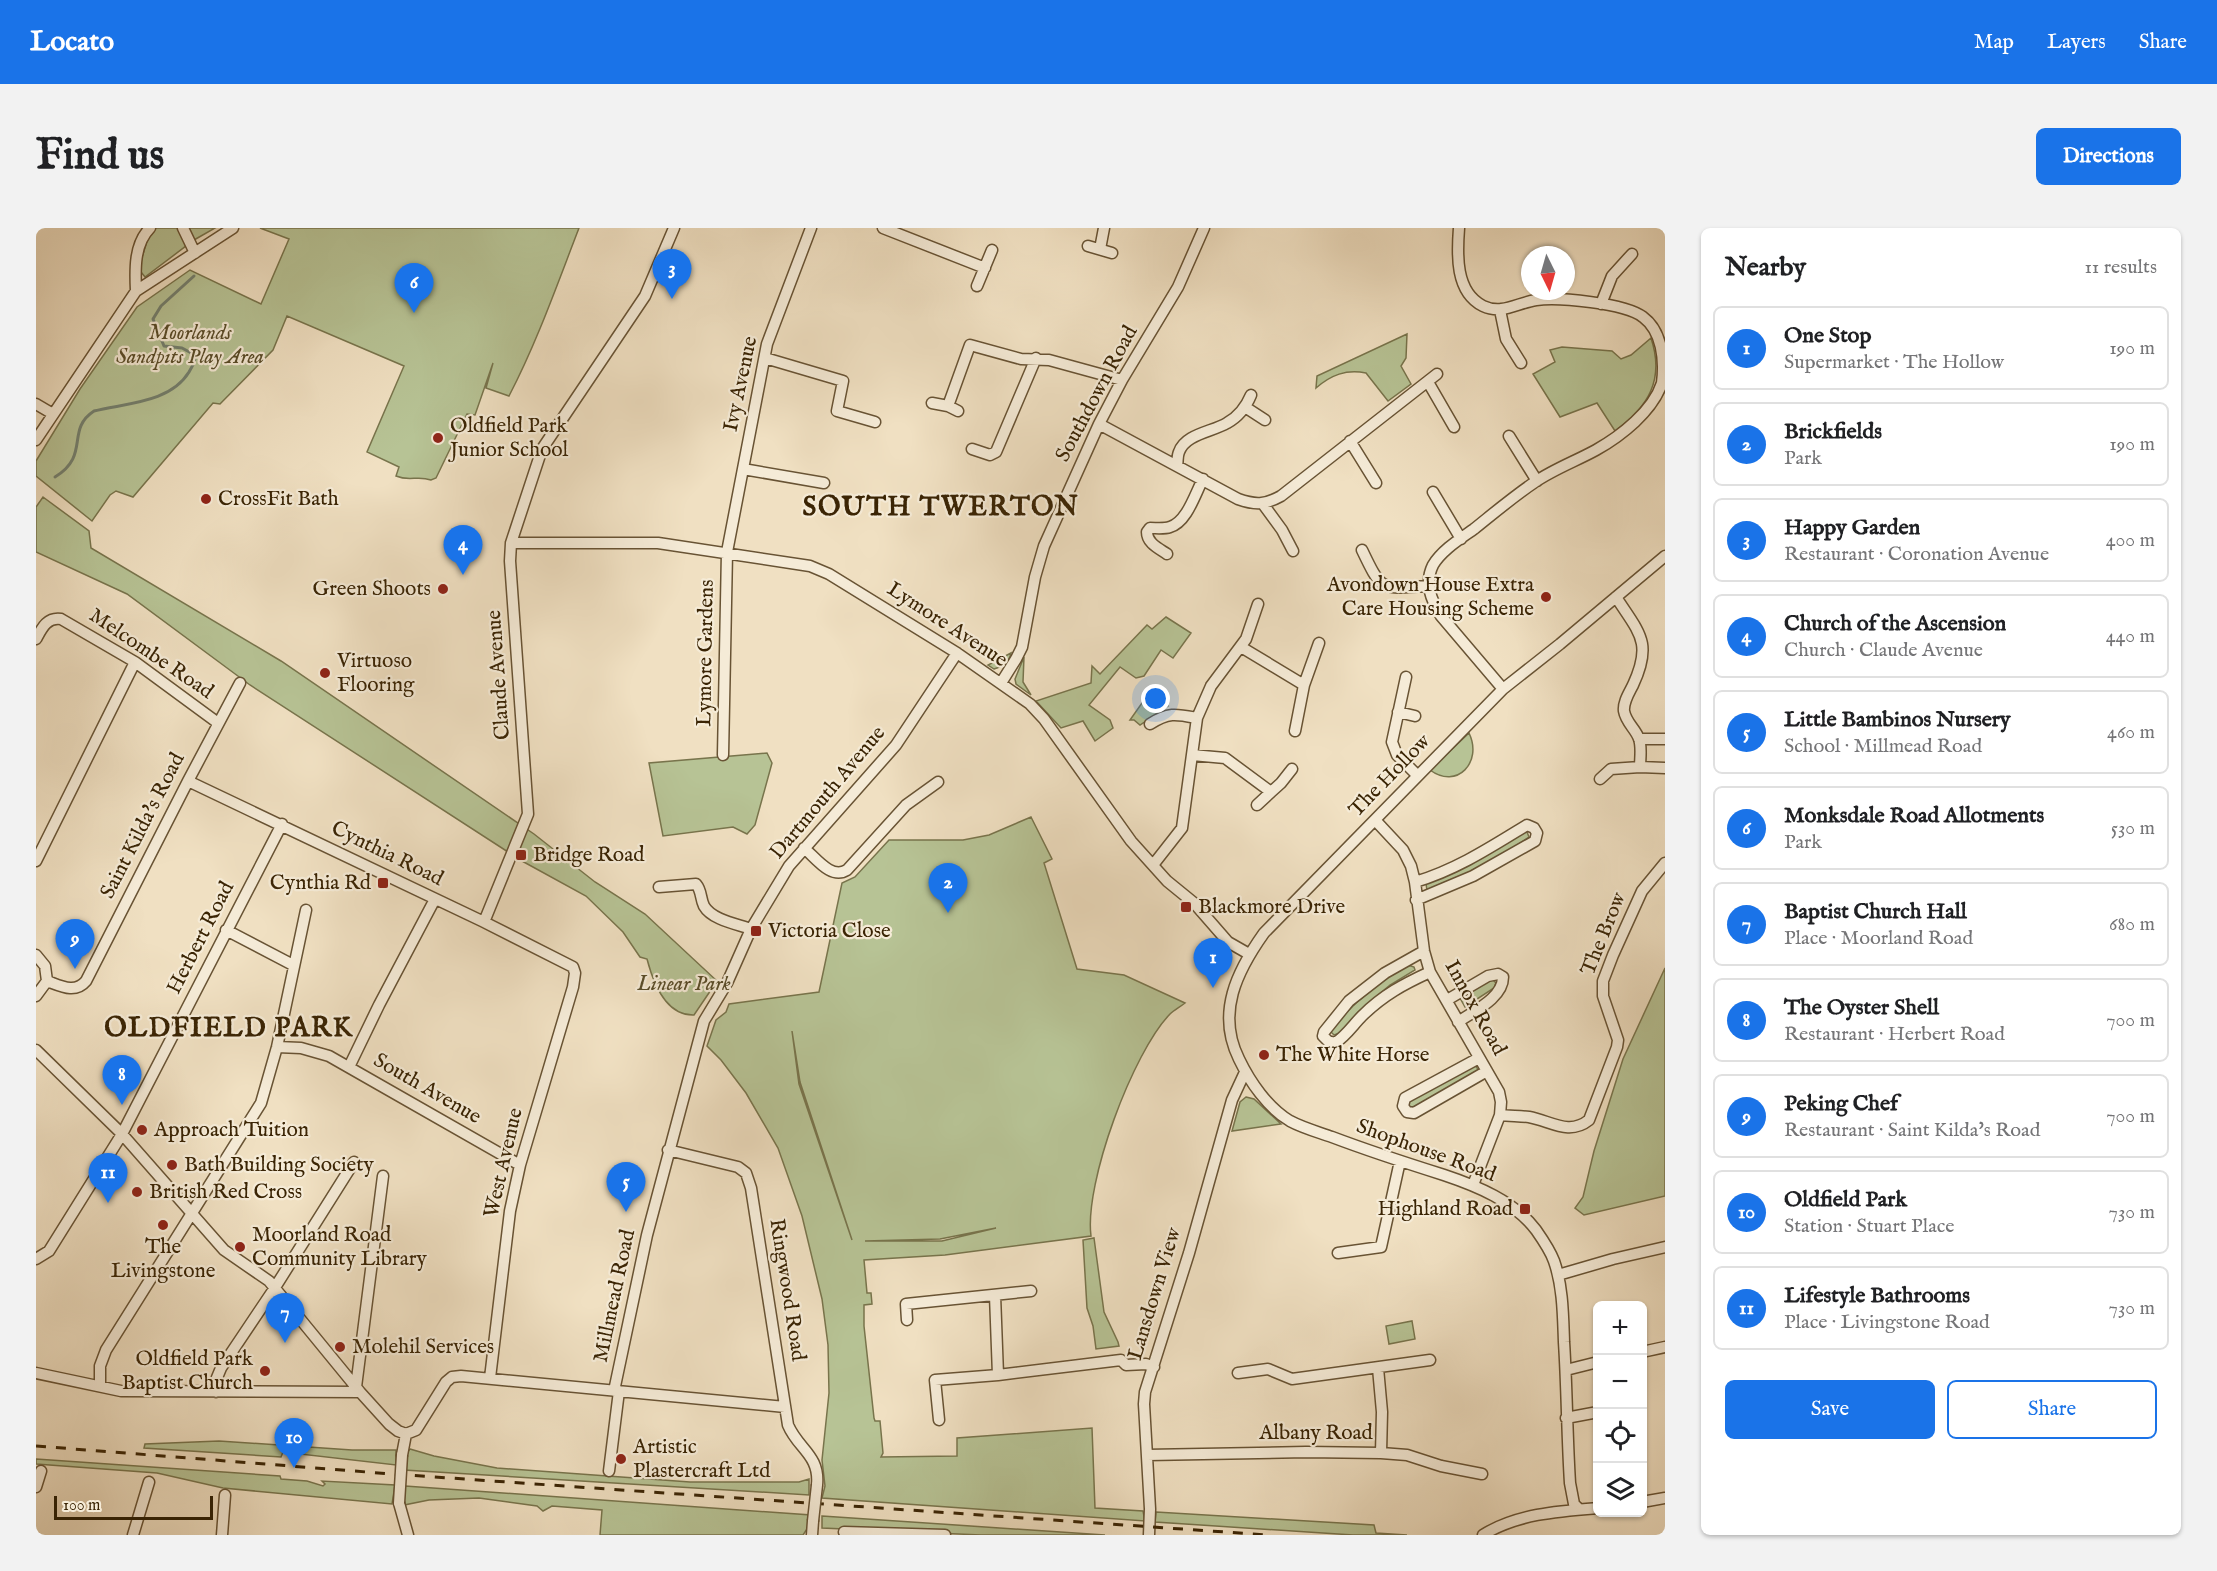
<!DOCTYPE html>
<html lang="en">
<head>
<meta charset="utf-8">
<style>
  body { margin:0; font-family:"IM FELL English",serif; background:#f2f2f2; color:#202124 }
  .controls { position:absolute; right:18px; bottom:18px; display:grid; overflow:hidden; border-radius:9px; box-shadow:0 2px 4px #0004 }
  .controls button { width:54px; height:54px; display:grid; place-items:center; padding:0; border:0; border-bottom:2px solid #e0e0e0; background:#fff; color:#202124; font:30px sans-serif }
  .compass { position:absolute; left:1485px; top:18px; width:54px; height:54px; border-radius:50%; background:#fff; box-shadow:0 2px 4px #0004; rotate:175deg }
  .scale { position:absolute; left:18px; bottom:15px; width:159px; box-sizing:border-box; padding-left:6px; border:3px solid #3a2404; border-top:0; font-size:16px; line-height:21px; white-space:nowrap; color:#3a2404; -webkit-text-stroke:4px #f5ebd7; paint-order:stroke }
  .you { position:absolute; left:1120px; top:471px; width:21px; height:21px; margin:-15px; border:4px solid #fff; border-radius:50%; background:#1a73e8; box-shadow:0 0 0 9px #1a73e833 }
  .badge { display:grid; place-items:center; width:39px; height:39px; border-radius:50%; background:#1a73e8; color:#fff; font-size:20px; font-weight:700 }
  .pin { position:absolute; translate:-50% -50px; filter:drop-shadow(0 2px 3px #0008) }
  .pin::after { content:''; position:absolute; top:32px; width:21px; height:18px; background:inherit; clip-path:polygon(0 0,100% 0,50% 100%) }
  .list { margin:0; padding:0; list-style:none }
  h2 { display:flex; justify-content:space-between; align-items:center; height:78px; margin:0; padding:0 24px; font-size:26px }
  h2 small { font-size:20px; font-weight:400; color:#757577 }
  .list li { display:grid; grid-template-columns:39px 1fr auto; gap:18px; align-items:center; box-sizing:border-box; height:84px; margin:0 12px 12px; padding:0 12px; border:2px solid #e0e0e0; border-radius:9px }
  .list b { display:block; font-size:22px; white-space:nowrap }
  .list p { margin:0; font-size:20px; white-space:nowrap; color:#757577 }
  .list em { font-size:20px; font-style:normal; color:#757577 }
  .actions { display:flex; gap:12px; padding:18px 24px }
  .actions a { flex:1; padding:14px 0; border:2px solid #1a73e8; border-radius:9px; text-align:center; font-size:21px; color:#1a73e8 }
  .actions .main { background:#1a73e8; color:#fff }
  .icon { flex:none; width:33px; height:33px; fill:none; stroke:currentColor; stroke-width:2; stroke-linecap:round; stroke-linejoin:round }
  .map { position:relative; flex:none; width:1629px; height:1307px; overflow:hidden; border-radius:9px }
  header { display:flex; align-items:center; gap:36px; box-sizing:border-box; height:84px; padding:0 30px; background:#1a73e8; color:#fff }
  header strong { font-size:28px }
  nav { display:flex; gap:33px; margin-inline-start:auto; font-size:21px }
  .intro { display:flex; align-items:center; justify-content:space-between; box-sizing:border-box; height:144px; padding:0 36px }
  h1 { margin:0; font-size:42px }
  .button { padding:15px 27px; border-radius:9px; background:#1a73e8; color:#fff; font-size:21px; font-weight:700 }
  main { display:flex; gap:36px; padding:0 36px }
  aside { flex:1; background:#fff; border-radius:9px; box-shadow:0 2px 4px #0004 }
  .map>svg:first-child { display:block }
  .green { fill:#b7c395; stroke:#78744c; stroke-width:1.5; fill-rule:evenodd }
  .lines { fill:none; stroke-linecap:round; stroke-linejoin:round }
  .stream { stroke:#74806f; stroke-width:3 }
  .minor-casing { stroke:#685334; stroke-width:13 }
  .minor { stroke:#f5ebd7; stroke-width:10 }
  .rail { stroke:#3a2404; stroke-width:3; stroke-dasharray:10 10; stroke-linecap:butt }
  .minor-bridge-casing { stroke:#685334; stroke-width:13; stroke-linecap:butt }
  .minor-bridge { stroke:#f5ebd7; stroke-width:10 }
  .poi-dot { fill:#8f2418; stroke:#f5ebd7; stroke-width:2 }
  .labels { text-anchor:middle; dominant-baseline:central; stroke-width:4.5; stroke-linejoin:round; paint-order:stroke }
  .park-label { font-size:21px; font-style:italic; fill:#594c28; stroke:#f5ebd7 }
  .street-label { font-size:21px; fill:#3a2404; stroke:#f5ebd7 }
  .poi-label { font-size:21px; fill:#3a2404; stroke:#f5ebd7; text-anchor:start }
  .district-label { font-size:27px; font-weight:bold; letter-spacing:1.5px; fill:#3a2404; stroke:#f5ebd7 }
</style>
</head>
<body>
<header>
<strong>Locato</strong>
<nav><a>Map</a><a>Layers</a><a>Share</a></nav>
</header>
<div class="intro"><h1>Find us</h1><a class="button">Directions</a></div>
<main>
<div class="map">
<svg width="1629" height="1307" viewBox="0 0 1629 1307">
  <rect width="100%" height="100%" fill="#f0e0c2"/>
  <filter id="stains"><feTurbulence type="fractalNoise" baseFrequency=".00333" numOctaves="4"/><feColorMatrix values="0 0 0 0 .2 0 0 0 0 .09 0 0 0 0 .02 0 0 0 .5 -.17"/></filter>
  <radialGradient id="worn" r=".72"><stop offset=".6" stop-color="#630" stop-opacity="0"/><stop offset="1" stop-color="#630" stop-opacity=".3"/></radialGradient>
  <!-- green -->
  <path class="green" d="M120 0H179L158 12 109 49 105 44 103 39 113 7Z
    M224 0H543C521 57 501 114 473 168L450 160 457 135 439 187 431 186 400 250 395 252C381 247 374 254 360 248L363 239 331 224 368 138 251 88 237 122 184 176 177 175 97 269 80 263 74 267 56 293 0 248V233L44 161 101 79 154 42 225 76 253 11Z
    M1371 106 1370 130 1365 138 1375 156 1352 173 1330 145C1310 141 1295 147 1280 160L1281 148Z
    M1615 110C1629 152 1612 179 1579 203L1561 175 1524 189 1497 146 1519 134 1514 122 1526 119 1576 123 1585 131 1595 127Z
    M7 269 53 303 55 320 245 433 498 606 559 654 609 686 681 753 658 787C629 788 617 754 611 731L604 729 587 704 550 668 486 633 214 457 91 366 0 324V279Z
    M1130 389 1155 405 1137 430 1125 422 1108 448 1100 450 1084 439 1053 477 1074 492 1077 500 1059 513 1047 493 1025 500 1000 473 1055 455 1056 438 1064 446 1111 397 1116 401Z
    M975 425C973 435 967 438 958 441L952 437Z
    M988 429 987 454 995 467 980 456 979 451Z
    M1113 465 1132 478 1104 497 1098 492H1094Z
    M1433 505C1447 534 1421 562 1394 542Z
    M731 525 736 535 719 597 711 606 697 599 627 608 613 535Z
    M995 589 1016 631 1008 635 1041 741 1088 747 1149 775C1144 779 1138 782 1134 786 1097 824 1048 955 1055 1008L909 1027 828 1032 831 1065H835L836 1076 828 1077V1098L838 1190 839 1193H844L847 1225 845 1229 921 1228V1210L1056 1200 1059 1280 1107 1283 1109 1293 786 1270 789 1258 786 1232 793 1165 792 1117 786 1071 766 988 742 920 710 865 685 832 671 818 680 792 690 784 693 776 783 764 806 655 819 649 853 612H927L953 607ZM756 803 764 854 816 1012 763 856ZM960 1000 906 1013H829L904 1011Z
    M1488 603 1491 604 1493 609C1461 631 1427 648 1391 663L1390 655Z
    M1372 737 1378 739 1379 742 1354 757 1322 784 1304 805 1298 807 1295 804 1296 800C1318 774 1342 754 1372 737Z
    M1629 740V968L1548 987 1539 980 1547 969 1558 923 1587 831Z
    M1456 751 1460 755 1458 760 1429 779 1424 770Z
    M1438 836 1445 845 1377 882 1373 881 1370 873Z
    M1210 869 1218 871 1245 896 1196 903 1204 874Z
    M1058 1010 1068 1084 1082 1114 1083 1118 1060 1121 1057 1098 1051 1080 1047 1012Z
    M1376 1093 1379 1111 1353 1116 1350 1098Z
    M183 1213 316 1222H360V1237L247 1224 245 1229 108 1220 109 1216Z
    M374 1221 398 1228 461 1240 654 1254H763L773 1251V1267L368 1242 370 1226Z
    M0 1231 244 1248 245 1251 271 1253 287 1258 289 1256 286 1253 359 1257 356 1276 187 1260 121 1245 0 1236Z
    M369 1258 775 1287 773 1298 767 1307H564L566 1282 516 1278 507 1283 501 1278 443 1270 393 1272 368 1277Z
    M1120 1284 1338 1297 1340 1305 1371 1307H1317L1119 1294Z
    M786 1288 1069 1307H945L786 1300Z"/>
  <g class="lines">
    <!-- stream -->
    <path class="stream" d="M19 249C55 227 29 202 58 183 90 175 134 175 153 144 156 138 160 134 159 127L146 120 128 118 117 91 125 78 158 48"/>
    <defs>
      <path id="minor" d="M147 0 159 25
        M847 0 949 40
        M1423 0C1421 26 1419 64 1447 78 1466 87 1481 75 1500 72 1522 69 1589 75 1607 89 1626 103 1629 132 1626 155 1617 183 1585 208 1560 222 1540 233 1518 241 1499 254 1478 268 1458 285 1438 301 1424 311 1406 322 1397 337 1388 355 1395 372 1405 388L1467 461
        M1052 18 1076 25
        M1064 21 1068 0
        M941 58 956 22
        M100 63C99 42 98 16 114 0
        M1565 76 1576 48 1596 26
        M1464 82 1470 111 1485 135
        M729 130 807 153 801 183 839 194
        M1392 154 1418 199
        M896 175 912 178 922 183
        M0 176 17 186
        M912 178 934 117 985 131 1013 132 1086 152
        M1209 179 1229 192
        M1063 196 1202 271C1219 277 1229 277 1245 268L1401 146
        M1473 208 1501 253
        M0 212 100 63 197 0
        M1314 213 1340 255
        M936 221 954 227 960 224 1000 130
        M1141 238C1142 233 1141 228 1143 224 1149 206 1176 204 1191 195 1202 189 1210 179 1215 167
        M707 241 788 255
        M1397 264 1425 311
        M1227 276 1246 302 1257 323
        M475 315H622L774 338 793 346 921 425 994 476 1008 491 1095 613 1131 653 1158 675 1192 714 1213 726
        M1326 322C1347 366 1345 360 1393 358
        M1131 326C1122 320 1111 315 1111 304L1114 300C1121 300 1128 301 1134 299 1151 294 1159 266 1167 251
        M0 411C6 400 11 389 25 391L99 434 182 495
        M1205 419 1268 457
        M1370 449 1356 514 1361 527 1381 547
        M965 455 980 431 986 419 999 349 1008 318 1063 196 1086 152 1142 59 1168 0
        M1362 484 1379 488
        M1114 496C1133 484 1140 486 1161 490
        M1259 503 1268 457 1283 415
        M1603 511H1629
        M687 527 691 324 731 116 775 0
        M1156 527 1189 530 1235 564 1221 577
        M1604 539 1629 540
        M1564 551 1575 541 1604 539C1604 531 1606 519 1603 511 1600 501 1590 495 1588 483 1587 474 1593 465 1597 457 1617 414 1603 405 1580 369
        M152 553 448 694 537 739 539 745 537 759 484 937 474 983 454 1150
        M1235 564 1245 555 1256 541
        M1339 592 1367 622 1375 638 1379 654 1388 723 1394 744 1463 864 1465 874 1464 887 1437 957
        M768 620C780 630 795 652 811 642L870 577 902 554
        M0 633 99 434
        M1117 637 1146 600 1161 490 1175 458 1210 411 1222 376
        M1379 654C1420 642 1455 619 1491 597L1498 600 1501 605 1499 613 1437 648 1380 672
        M623 659 660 656C666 663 664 670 668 678 676 692 701 696 715 701
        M448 694 492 586 474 333 475 315 506 221 609 68 638 0
        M190 702 257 737
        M1388 723 1349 745 1313 773 1288 804 1287 808 1292 813 1299 815C1310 808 1317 797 1326 788 1347 767 1368 756 1394 744
        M0 727 9 738 11 753
        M11 753C25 758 39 766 50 753L152 553 204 455
        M0 768 11 753
        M1411 772 1452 748 1462 746 1467 749C1467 770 1438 783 1422 794
        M241 819 265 820 293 828 484 937
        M0 822 86 906 188 1022 233 1053 324 1164 353 1196 362 1203 370 1206
        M1443 830 1369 870 1367 878 1371 884 1378 885 1451 843
        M313 839 343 777 399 671
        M1464 887C1474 888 1484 888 1493 889 1515 893 1533 908 1553 892L1581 819 1582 812 1567 768V753L1577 727 1606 663 1629 635
        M632 922 702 939 710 945 715 960 752 1197C762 1221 784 1227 781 1257
        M1302 1025 1345 1019 1364 933
        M0 1031 13 1023 86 906 246 596
        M1522 1047 1577 1031 1629 1019
        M959 1067 962 1147
        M871 1092 870 1076 995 1063
        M1606 1124 1629 1119
        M1342 1140 1346 1184 1345 1225
        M1530 1142 1562 1134
        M0 1145 85 1163 324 1164
        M1202 1145 1232 1141 1256 1151 1394 1132
        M64 1158V1138L70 1122 225 875 241 819 270 682
        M320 1159 347 948
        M578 1163 611 1007 668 793 691 755 715 701 753 638 860 517 921 425
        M180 1164V1152L185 1140 238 1061 318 934
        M1530 1190 1562 1184
        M903 1192 899 1152 962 1147 1085 1132 1090 1137 1110 1136 1118 1139
        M370 1206 380 1202 410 1154 416 1149 425 1148 749 1179
        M366 1227 370 1206
        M1111 1227 1270 1224 1345 1225 1371 1227 1405 1238 1446 1246
        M573 1243 583 1163
        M0 1259 5 1243
        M1606 1274 1629 1270
        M363 1275 372 1307
        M1542 1280 1538 1276 1534 1255C1531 1208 1531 1161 1528 1114 1527 1087 1527 1059 1518 1033 1514 1022 1507 1012 1500 1002 1478 973 1441 958 1408 947 1370 935 1333 923 1296 909 1282 904 1267 900 1254 893 1232 880 1214 854 1203 831 1180 785 1201 743 1228 705L1467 461 1524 416 1629 328
        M808 1304 909 1307
        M97 1307 113 1254
        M186 1307 189 1267
        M776 1307 777 1293
        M1113 1307 1114 1281 1108 1176 1109 1164 1153 1025 1196 872 1209 844
        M1447 1307C1480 1286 1523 1283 1562 1280"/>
    </defs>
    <!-- minor casing -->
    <use href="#minor" class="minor-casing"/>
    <!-- minor -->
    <use href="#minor" class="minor"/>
    <!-- rail -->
    <path class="rail" d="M0 1218 356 1246 1232 1307"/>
    <defs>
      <path id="minor-bridge" d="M363 1275 366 1227
        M777 1293 781 1257"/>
    </defs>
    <!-- minor-bridge casing -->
    <use href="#minor-bridge" class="minor-bridge-casing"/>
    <!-- minor-bridge -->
    <use href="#minor-bridge" class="minor-bridge"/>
  </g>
  <!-- markers -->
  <g class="poi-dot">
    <circle cx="402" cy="210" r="6"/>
    <circle cx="170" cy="271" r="6"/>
    <circle cx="407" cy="361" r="6"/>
    <circle cx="1510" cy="369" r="6"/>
    <circle cx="289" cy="445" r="6"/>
    <rect x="479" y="621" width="12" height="12" rx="3"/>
    <rect x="341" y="649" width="12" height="12" rx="3"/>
    <rect x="1144" y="673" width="12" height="12" rx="3"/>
    <rect x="714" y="697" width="12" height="12" rx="3"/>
    <circle cx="1228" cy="827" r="6"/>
    <circle cx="106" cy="902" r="6"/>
    <circle cx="136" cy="937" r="6"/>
    <circle cx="101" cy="964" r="6"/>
    <rect x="1483" y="975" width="12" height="12" rx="3"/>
    <circle cx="127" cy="997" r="6"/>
    <circle cx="204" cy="1019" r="6"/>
    <circle cx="304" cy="1119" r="6"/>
    <circle cx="229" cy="1143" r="6"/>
    <circle cx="585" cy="1231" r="6"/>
  </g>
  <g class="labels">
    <!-- park labels -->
    <g class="park-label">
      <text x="154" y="105">Moorlands<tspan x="154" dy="24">Sandpits Play Area</tspan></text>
      <text x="648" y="756">Linear Park</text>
    </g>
    <!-- street labels -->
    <g class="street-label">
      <text transform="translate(705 156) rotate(-78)">Ivy Avenue</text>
      <text transform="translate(1061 166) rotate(-62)">Southdown Road</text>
      <text transform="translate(911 397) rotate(33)">Lymore Avenue</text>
      <text transform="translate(670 425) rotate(-89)">Lymore Gardens</text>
      <text transform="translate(115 426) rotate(34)">Melcombe Road</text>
      <text transform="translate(463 447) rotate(-94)">Claude Avenue</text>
      <text transform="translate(1354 548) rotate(-46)">The Hollow</text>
      <text transform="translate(792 565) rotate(-50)">Dartmouth Avenue</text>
      <text transform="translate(107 598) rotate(-63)">Saint Kilda's Road</text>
      <text transform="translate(351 626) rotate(26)">Cynthia Road</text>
      <text transform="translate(1568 706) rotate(-68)">The Brow</text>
      <text transform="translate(165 710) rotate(-63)">Herbert Road</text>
      <text transform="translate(1439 780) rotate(61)">Innox Road</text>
      <text transform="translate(391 861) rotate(30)">South Avenue</text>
      <text transform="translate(1390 923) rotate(20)">Shophouse Road</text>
      <text transform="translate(468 935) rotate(-77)">West Avenue</text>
      <text transform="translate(751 1062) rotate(81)">Ringwood Road</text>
      <text transform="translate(1119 1066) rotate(-73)">Lansdown View</text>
      <text transform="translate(579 1068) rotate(-78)">Millmead Road</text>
      <text x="1280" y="1205">Albany Road</text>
    </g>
    <!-- poi labels -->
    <g class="poi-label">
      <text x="414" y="198">Oldfield Park<tspan x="414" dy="24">Junior School</tspan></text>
      <text x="182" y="271">CrossFit Bath</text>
      <text x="1498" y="357" text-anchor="end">Avondown House Extra<tspan x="1498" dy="24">Care Housing Scheme</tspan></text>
      <text x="395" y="361" text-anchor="end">Green Shoots</text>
      <text x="301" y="433">Virtuoso<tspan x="301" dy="24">Flooring</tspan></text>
      <text x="497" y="627">Bridge Road</text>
      <text x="335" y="655" text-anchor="end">Cynthia Rd</text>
      <text x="1162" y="679">Blackmore Drive</text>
      <text x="732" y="703">Victoria Close</text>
      <text x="1240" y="827">The White Horse</text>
      <text x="118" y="902">Approach Tuition</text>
      <text x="148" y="937">Bath Building Society</text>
      <text x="113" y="964">British Red Cross</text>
      <text x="1477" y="981" text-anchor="end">Highland Road</text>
      <text x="216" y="1007">Moorland Road<tspan x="216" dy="24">Community Library</tspan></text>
      <text x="127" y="1019" text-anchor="middle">The<tspan x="127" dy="24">Livingstone</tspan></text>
      <text x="316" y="1119">Molehil Services</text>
      <text x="217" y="1131" text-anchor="end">Oldfield Park<tspan x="217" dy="24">Baptist Church</tspan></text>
      <text x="597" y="1219">Artistic<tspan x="597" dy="24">Plastercraft Ltd</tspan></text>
    </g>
    <!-- district labels -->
    <g class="district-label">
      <text x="905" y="280">SOUTH TWERTON</text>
      <text x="193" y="801">OLDFIELD PARK</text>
    </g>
  </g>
  <rect width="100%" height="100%" filter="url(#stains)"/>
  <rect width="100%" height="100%" fill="url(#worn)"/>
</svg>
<div class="controls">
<button>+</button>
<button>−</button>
<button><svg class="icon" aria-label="locate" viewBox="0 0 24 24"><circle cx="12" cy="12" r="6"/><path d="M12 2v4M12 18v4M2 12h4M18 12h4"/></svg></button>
<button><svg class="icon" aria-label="layers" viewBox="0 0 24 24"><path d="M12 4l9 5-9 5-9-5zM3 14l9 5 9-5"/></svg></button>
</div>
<svg class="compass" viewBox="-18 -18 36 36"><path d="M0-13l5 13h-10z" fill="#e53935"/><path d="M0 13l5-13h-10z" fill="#757577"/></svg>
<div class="scale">100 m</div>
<div class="you"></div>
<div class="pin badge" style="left:1177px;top:760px">1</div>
<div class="pin badge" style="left:912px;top:685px">2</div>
<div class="pin badge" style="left:636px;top:71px">3</div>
<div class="pin badge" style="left:427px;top:347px">4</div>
<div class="pin badge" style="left:590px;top:984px">5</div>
<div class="pin badge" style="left:378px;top:85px">6</div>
<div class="pin badge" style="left:249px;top:1115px">7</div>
<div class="pin badge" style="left:86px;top:877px">8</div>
<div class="pin badge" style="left:39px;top:741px">9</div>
<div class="pin badge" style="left:258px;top:1240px">10</div>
<div class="pin badge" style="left:72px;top:975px">11</div>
</div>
<aside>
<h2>Nearby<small>11 results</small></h2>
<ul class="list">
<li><span class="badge">1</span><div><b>One Stop</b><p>Supermarket · The Hollow</p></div><em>190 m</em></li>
<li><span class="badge">2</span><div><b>Brickfields</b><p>Park</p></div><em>190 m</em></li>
<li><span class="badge">3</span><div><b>Happy Garden</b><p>Restaurant · Coronation Avenue</p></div><em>400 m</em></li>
<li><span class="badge">4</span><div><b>Church of the Ascension</b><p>Church · Claude Avenue</p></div><em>440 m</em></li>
<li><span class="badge">5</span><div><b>Little Bambinos Nursery</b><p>School · Millmead Road</p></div><em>460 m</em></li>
<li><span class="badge">6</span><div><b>Monksdale Road Allotments</b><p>Park</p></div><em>530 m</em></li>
<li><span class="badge">7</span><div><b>Baptist Church Hall</b><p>Place · Moorland Road</p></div><em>680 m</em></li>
<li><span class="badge">8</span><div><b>The Oyster Shell</b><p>Restaurant · Herbert Road</p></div><em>700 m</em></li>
<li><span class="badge">9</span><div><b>Peking Chef</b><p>Restaurant · Saint Kilda's Road</p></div><em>700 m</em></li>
<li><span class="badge">10</span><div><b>Oldfield Park</b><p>Station · Stuart Place</p></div><em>730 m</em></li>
<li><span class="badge">11</span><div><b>Lifestyle Bathrooms</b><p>Place · Livingstone Road</p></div><em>730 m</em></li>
</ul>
<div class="actions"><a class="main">Save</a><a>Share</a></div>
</aside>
</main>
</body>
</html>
